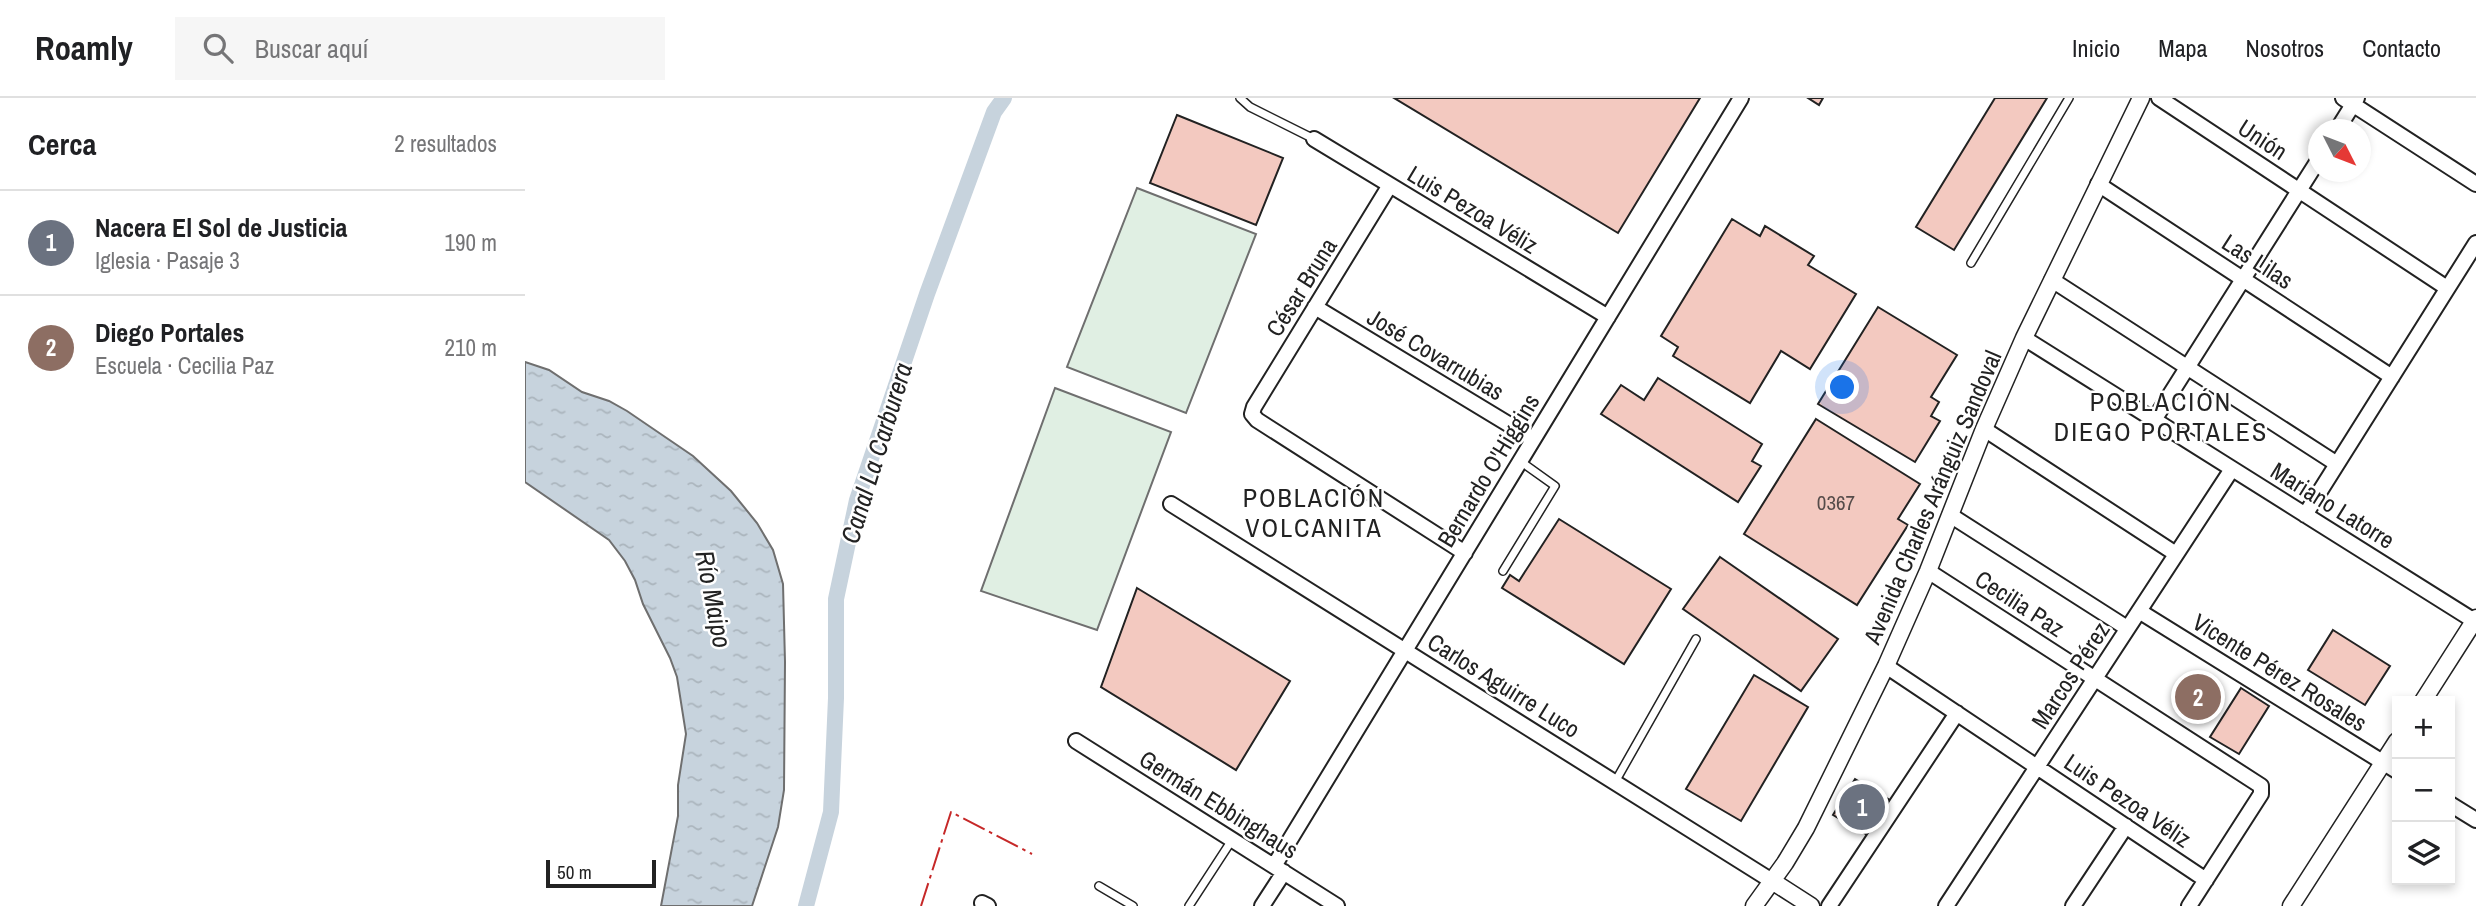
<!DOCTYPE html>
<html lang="es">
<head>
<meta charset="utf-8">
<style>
  body { margin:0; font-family:"Archivo Narrow",sans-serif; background:#f6f6f6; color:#202124 }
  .controls { position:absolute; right:21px; bottom:21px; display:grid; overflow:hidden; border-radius:0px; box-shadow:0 4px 10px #0003 }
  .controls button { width:63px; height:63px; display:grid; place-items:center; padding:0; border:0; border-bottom:2px solid #e0e0e0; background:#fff; color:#202124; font:35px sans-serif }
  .compass { position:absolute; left:1783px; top:21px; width:63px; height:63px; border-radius:50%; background:#fff; box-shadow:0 4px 10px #0003; rotate:132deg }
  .scale { position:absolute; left:21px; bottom:18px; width:110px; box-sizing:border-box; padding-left:7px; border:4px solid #222; border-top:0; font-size:19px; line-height:24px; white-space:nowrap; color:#222; -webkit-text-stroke:5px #fff; paint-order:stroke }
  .you { position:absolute; left:1318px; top:290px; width:24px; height:24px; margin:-18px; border:5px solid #fff; border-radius:50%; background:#1a73e8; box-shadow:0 0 0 10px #1a73e833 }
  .badge { display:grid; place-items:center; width:46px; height:46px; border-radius:50%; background:#0f766e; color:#fff; font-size:23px; font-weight:700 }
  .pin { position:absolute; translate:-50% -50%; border:4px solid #fff; box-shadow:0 2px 7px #0006 }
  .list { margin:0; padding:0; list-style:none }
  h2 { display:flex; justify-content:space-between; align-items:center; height:91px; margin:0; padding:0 28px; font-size:30px }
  h2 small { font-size:23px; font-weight:400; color:#757577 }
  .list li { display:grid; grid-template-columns:46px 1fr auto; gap:21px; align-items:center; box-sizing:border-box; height:105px; padding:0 28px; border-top:2px solid #e0e0e0 }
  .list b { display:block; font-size:26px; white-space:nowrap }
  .list p { margin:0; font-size:23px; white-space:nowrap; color:#757577 }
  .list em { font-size:23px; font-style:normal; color:#757577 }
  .icon { flex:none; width:38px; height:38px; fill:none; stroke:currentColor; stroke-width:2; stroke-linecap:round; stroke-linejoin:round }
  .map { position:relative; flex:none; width:1951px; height:808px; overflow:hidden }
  header { display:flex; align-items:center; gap:42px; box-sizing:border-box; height:98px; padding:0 35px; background:#fff; border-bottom:2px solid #e0e0e0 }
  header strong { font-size:33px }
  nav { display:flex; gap:38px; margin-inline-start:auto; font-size:24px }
  .search { width:490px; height:63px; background:#f6f6f6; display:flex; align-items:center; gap:18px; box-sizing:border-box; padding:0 24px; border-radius:0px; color:#757577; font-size:26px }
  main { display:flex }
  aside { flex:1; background:#fff }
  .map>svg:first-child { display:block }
  .grass { fill:#e0efe3; stroke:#6f6f6f; stroke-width:2 }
  .water { fill:url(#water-ripples); stroke:#6f6f6f; stroke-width:2 }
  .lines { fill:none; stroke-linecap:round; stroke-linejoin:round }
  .canal { stroke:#c7d3dd; stroke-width:16 }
  .building { fill:#f3c9c0; stroke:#222; stroke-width:2 }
  .service-casing { stroke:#222; stroke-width:10 }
  .minor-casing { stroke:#222; stroke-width:18 }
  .tertiary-casing { stroke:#222; stroke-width:19 }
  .service { stroke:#fff; stroke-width:7 }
  .minor { stroke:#fff; stroke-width:14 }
  .tertiary { stroke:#fff; stroke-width:16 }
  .power { stroke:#c62828; stroke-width:2; stroke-dasharray:24 5 3.5 5; stroke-linecap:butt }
  .labels { text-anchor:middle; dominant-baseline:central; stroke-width:5; stroke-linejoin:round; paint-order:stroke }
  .number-label { font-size:21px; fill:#564c4a }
  .street-label { font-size:24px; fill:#222; stroke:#fff }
  .neighbourhood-label { font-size:26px; letter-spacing:2px; fill:#222; stroke:#fff }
  .water-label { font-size:26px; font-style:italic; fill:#222; stroke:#fff }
</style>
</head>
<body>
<header>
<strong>Roamly</strong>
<div class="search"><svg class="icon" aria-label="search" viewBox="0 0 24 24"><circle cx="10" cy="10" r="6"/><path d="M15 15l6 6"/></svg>Buscar aquí</div>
<nav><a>Inicio</a><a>Mapa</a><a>Nosotros</a><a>Contacto</a></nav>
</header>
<main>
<aside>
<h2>Cerca<small>2 resultados</small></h2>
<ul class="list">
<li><span class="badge" style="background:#6b7280">1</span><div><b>Nacera El Sol de Justicia</b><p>Iglesia · Pasaje 3</p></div><em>190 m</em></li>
<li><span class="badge" style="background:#8d6e63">2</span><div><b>Diego Portales</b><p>Escuela · Cecilia Paz</p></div><em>210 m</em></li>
</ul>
</aside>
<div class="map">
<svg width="1951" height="808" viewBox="0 0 1951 808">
  <defs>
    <pattern id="water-ripples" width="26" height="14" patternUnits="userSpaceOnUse" patternTransform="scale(1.75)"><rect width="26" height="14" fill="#c7d3dd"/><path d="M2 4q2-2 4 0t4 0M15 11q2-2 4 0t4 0" fill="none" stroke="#abb5bd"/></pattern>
  </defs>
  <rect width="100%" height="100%" fill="#fff"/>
  <!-- grass -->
  <path class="grass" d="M612 90 731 136 661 315 542 269Z
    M530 290 646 334 572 532 456 493Z"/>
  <!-- water -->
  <path class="water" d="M0 264 24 272 57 294 84 303 102 313 168 358 206 393 232 425 248 452 258 486 260 564 259 692 253 729 227 808H136L153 718V687L161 636 152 579 145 560 118 506 110 482 100 463 84 442 0 384Z"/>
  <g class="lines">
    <!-- canal -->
    <path class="canal" d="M281 808 306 714 311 600V501L332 402 402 196 469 14 479 0"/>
  </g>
  <!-- building -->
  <path class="building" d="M869 0H1175L1093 135Z
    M1283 0H1298L1294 7Z
    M1470 0H1522L1429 152 1391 129Z
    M652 17 758 60 731 127 625 85Z
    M1207 121 1235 138 1240 128 1289 158 1283 167 1331 196 1285 271 1256 253 1225 305 1148 258 1153 249 1136 238Z
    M1353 209 1432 257 1406 299 1414 304 1406 318 1415 323 1390 364 1293 306Z
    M1133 280 1237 346 1227 363 1236 368 1213 404 1076 316 1096 287 1119 302Z
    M1291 321 1395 386 1373 421 1383 427 1332 507 1219 436Z
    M1034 421 1146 491 1099 566 977 490 985 477 994 483Z
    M1195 459 1313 541 1276 593 1158 511Z
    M612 490 765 583 711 672 576 589Z
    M1808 532 1865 568 1840 607 1783 572Z
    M1229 577 1283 609 1216 723 1161 691Z
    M1716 590 1744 608 1714 656 1685 639Z
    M1330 681 1365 702 1344 738 1308 717Z"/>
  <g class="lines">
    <defs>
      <path id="service" d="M715 0 725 9 789 41
        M1446 165 1544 0
        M978 473 1030 388 995 363
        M1090 684 1171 541
        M574 788 608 808
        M664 808 707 742"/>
      <path id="minor" d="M1634 0 1922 190
        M1818 0 1951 86
        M1812 32 1832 0
        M789 41 1083 219
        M1573 86 1867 279
        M865 87 729 309 727 316 732 322 940 455
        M1527 182 1812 366
        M790 209 1008 341
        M1499 240 1951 524
        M1629 322 1794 61
        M1459 331 1651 456
        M646 406 1247 783
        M1425 417 1602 530
        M1780 417 1951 145
        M1403 473 1736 688V696L1664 808
        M1614 513 1872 673
        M1361 568 1681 782
        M551 643 812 808
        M1925 706 1951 722
        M749 768 1216 0
        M457 805 463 808
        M737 808 759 774
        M1304 808 1432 615
        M1421 808 1707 371
        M1548 808 1601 728"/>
      <path id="tertiary" d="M1898 603 1951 520
        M1247 783 1286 808
        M1229 808 1260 765 1281 730 1361 568 1403 473 1459 331 1499 240 1616 0
        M1766 808 1872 643"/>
    </defs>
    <!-- service casing -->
    <use href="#service" class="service-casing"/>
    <!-- minor casing -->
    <use href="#minor" class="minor-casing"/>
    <!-- tertiary casing -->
    <use href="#tertiary" class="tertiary-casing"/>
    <!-- service -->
    <use href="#service" class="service"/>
    <!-- minor -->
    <use href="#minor" class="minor"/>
    <!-- tertiary -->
    <use href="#tertiary" class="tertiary"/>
    <!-- power -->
    <path class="power" d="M396 808 426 714 507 756"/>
  </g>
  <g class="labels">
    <!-- number labels -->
    <g class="number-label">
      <text x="1311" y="404">0367</text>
    </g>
    <!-- street labels -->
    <g class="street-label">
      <text transform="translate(1738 41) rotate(33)">Unión</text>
      <text transform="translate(948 111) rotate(31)">Luis Pezoa Véliz</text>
      <text transform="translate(1733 163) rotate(33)">Las Lilas</text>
      <text transform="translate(776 189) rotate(-58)">César Bruna</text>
      <text transform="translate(911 256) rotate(31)">José Covarrubias</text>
      <text transform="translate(963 372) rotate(-59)">Bernardo O'Higgins</text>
      <text transform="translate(1407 399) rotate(-67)">Avenida Charles Aránguiz Sandoval</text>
      <text transform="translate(1808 407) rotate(32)">Mariano Latorre</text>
      <text transform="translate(1495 505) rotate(33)">Cecilia Paz</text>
      <text transform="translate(1755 574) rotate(32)">Vicente Pérez Rosales</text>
      <text transform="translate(1545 577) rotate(-57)">Marcos Pérez</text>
      <text transform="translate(979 587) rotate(32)">Carlos Aguirre Luco</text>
      <text transform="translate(1603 702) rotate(34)">Luis Pezoa Véliz</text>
      <text transform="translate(694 706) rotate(32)">Germán Ebbinghaus</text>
    </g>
    <!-- neighbourhood labels -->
    <g class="neighbourhood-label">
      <text x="1636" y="303">POBLACIÓN<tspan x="1636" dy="30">DIEGO PORTALES</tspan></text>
      <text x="789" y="399">POBLACIÓN<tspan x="789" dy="30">VOLCANITA</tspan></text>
    </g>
    <!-- water labels -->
    <g class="water-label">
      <text transform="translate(351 355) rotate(-73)">Canal La Carburera</text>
      <text transform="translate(189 501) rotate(79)">Río Maipo</text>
    </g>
  </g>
</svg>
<div class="controls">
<button>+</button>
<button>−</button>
<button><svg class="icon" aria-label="layers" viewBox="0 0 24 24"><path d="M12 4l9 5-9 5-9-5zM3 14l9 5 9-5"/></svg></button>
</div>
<svg class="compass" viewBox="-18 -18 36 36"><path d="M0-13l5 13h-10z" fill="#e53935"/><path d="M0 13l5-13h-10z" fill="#757577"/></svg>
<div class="scale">50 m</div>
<div class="you"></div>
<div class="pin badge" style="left:1337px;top:709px;background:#6b7280">1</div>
<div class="pin badge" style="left:1673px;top:599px;background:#8d6e63">2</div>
</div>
</main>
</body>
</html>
